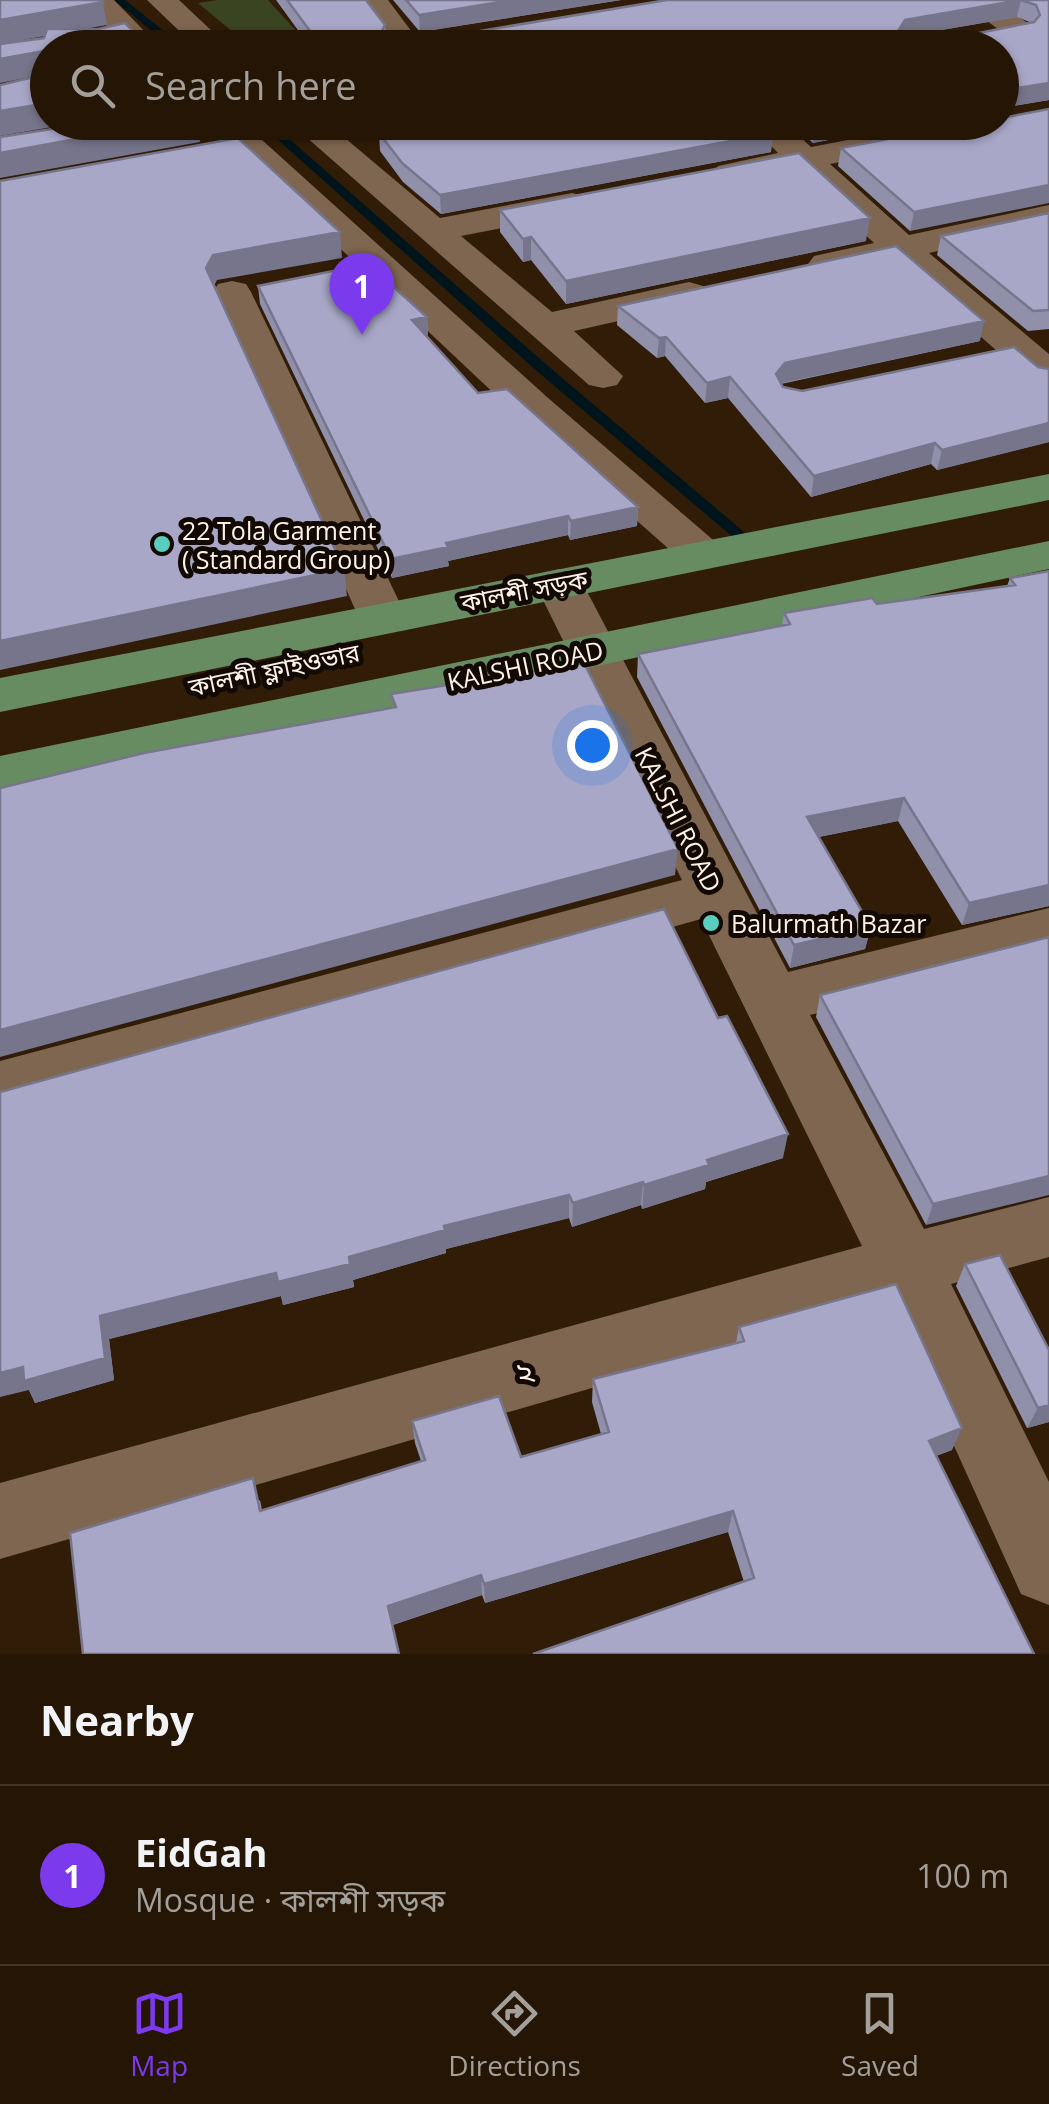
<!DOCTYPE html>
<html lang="en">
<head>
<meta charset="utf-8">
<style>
  body { margin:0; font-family:"Open Sans","Noto Sans Bengali",sans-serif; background:#312213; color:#f1f3f6 }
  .you { position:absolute; left:592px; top:745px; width:35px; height:35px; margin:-25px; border:8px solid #fff; border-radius:50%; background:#1a73e8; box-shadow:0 0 0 15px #1a73e833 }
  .badge { display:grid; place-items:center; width:65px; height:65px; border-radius:50%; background:#7c3aed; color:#fff; font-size:32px; font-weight:700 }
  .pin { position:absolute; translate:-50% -82px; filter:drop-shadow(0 2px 5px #0008) }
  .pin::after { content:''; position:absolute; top:52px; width:35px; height:30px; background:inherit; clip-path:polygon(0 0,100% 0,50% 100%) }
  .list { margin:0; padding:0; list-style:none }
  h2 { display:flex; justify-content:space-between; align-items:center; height:130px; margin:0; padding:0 40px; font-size:42px }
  h2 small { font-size:32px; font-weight:400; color:#a39f9a }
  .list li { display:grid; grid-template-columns:65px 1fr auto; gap:30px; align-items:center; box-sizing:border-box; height:180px; padding:0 40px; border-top:2px solid #423427 }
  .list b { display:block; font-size:38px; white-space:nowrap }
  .list p { margin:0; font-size:32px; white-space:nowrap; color:#a39f9a }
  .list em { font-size:32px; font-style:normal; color:#a39f9a }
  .icon { flex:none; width:55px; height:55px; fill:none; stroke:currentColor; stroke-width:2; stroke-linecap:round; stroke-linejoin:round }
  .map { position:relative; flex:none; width:1049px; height:1654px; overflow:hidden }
  .search { position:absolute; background:#251505; box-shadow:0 2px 8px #0004; left:30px; right:30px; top:30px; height:110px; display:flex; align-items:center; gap:25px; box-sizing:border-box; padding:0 35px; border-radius:55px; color:#a39f9a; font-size:38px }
  .sheet { height:310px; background:#251505 }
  nav { display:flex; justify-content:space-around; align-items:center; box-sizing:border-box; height:140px; border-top:2px solid #423427; background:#251505; font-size:28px; color:#a39f9a }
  nav a { display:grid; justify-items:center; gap:5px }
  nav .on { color:#7c3aed }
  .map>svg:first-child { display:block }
  .green { fill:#3b4420 }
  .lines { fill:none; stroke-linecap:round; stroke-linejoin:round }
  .stream { fill:#00141b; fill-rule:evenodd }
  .minor { fill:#7f6650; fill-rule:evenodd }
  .major { fill:#688c62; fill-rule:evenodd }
  .wall { fill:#9090ab; fill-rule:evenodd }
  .shaded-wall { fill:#76758b }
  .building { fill:#a8a7c7; stroke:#76758b; stroke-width:2.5; fill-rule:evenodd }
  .poi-dot { fill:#59cebf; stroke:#120903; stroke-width:4 }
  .labels { text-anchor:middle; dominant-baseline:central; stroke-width:10; stroke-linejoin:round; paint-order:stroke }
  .poi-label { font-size:25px; fill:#fef2e8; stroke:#120903; text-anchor:start }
  .street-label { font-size:25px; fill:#fef2e8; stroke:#120903 }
  .near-street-label { font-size:30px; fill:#fef2e8; stroke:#120903 }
</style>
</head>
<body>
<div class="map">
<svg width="1049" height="1654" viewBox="0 0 1049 1654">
  <rect width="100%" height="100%" fill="#311c07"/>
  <!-- green -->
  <path class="green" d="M218 0H268L311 47H251L198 3Z"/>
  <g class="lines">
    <!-- stream -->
    <path class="stream" d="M114 0H125L185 48H173Z
      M258 122H270L548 366 744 532V538H734L538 372Z"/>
    <!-- minor -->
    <path class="minor" d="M82 0H114L161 48H128Z
      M147 0H179L230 48H197Z
      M358 0H388L424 48H395Z
      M958 0H993L1049 37V60L1038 58Z
      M1002 113 1014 122 1009 129 830 164 909 235 1049 205V227L929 253 1049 354V387L1035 384 894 261 827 275 814 272 808 264 814 256 874 243 797 171 730 183 718 180 713 173 718 166 778 153 748 122H784L811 147 942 122H1002Z
      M206 122H242L547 397 719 545 726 555 719 565 703 569 687 565 517 415Z
      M289 122H326L440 218 572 193 585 196 590 204 585 212 461 236 552 312 689 282 703 286 708 294 703 302 574 331 623 376 617 385 603 388 589 385Z
      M232 281 246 284 251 292 407 618 400 629 383 634 366 629 359 618 213 292 218 284Z
      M559 569 576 573 583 584 788 972 1049 908V954L810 1015 924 1229 1049 1197V1257L951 1284 1049 1482V1605L1021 1594 889 1302 0 1559V1483L862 1246 701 919 0 1115V1061L682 880 535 584 542 573Z"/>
    <!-- major -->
    <path class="major" d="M1049 474V500L0 712V678Z
      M1049 541V569L0 794V756Z"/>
  </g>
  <!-- wall -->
  <path class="wall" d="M276 0H366L385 25 386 34H462L667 0H1049V100L1002 108V48H311ZM1017 17 1032 23 974 34 930 32Z
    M393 0H621L420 32Z
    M1049 109 910 231 838 166 841 148Z
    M789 122H920L813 143Z
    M379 133 771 152 441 214 403 182 380 151Z
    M500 210 866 241 566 304 531 260 523 262 500 232Z
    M1049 213V329L1028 331 937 255 941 236Z
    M258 286 427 317 428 335 426 336 478 393 638 507 637 526 570 540 568 535 448 561 449 566 392 578 260 304Z
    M618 306 980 341 781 384 783 387 802 391 1038 367 1049 369V442L937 470 931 464 811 497 728 398 705 403 665 356 657 358 617 325Z
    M1049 571V906L962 925 898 821 819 837 871 927 865 949 790 968 637 677 638 654 782 625 784 613 877 604 1007 586 1010 578Z
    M1049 937 926 1225 816 1017 820 995Z
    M0 1092 783 1158 706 1182 705 1189 642 1209 641 1205 572 1227 569 1218 446 1249V1253L353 1280 354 1287 283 1305 281 1296 109 1339 114 1380 35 1403 29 1390Z
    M965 1264 1049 1422 1027 1428 956 1286Z
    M739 1327 952 1450 936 1456 1034 1654 744 1582 728 1532 485 1603 482 1595 393 1625 83 1654 260 1500 262 1510 421 1461 415 1443 412 1421 521 1457 601 1434 592 1402 593 1379 736 1343Z"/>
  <!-- shaded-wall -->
  <path class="shaded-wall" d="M513 0H621L420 32 419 15Z
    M1021 0 1017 17 902 37 898 31 905 20Z
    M103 2 107 25 0 44V20Z
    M43 51 47 74 0 83V59Z
    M1049 83V100L1002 108 1005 90Z
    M48 103V122H81L0 136V111Z
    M168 122H197L200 142 0 178V153Z
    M340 122H385L341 130Z
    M826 122H920L813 143 816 125Z
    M774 133 771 152 441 214 440 195Z
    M1049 185V203L910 231 914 212Z
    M870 218 866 241 566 304V281Z
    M340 232 342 258 217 280 210 294 206 268 213 255Z
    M531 237V260L523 262V239Z
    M427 317 428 335 413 339 412 320Z
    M984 321 980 341 782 383 774 394 776 374 785 363Z
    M666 337 665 356 657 358 659 338Z
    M730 377 728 398 705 403 707 383Z
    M1049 423V442L937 470 942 450Z
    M935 443 931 464 811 497 814 476Z
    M638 507 637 526 570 540 571 521Z
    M568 516V535L448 561 449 566 392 578 391 559 446 543Z
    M344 569 347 596 0 670V641Z
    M904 798 898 821 803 840 807 817Z
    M678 849 675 875 0 1057V1030Z
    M1049 885V906L962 925 969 903Z
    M871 927 865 949 790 968 794 945Z
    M788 1134 783 1158 706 1182 705 1189 642 1209 644 1185 707 1160Z
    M1049 1176V1195L926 1225 933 1204Z
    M643 1182 641 1205 572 1227 573 1203Z
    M569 1195V1218L446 1249V1253L353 1280 354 1287 283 1305 281 1296 109 1339 114 1380 35 1403 29 1390 0 1397V1373L23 1367 100 1316 276 1273 349 1257 444 1226Z
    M1049 1405V1422L1027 1428 1038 1408Z
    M962 1428 952 1450 919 1462 929 1441Z
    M733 1511 728 1532 485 1603 484 1584Z
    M481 1575 482 1595 392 1625 388 1606Z"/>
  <!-- building -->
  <path class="building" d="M0 0H101L103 2 0 20Z
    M287 0H366L385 25 382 31 386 34H462L667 0H1049V83L1005 90 1002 100V48H321L322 47ZM1021 0 1036 5 1040 15 1034 22 974 34 898 31 905 20Z
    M406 0H513L419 15Z
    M125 23 150 48H48V103L0 111V85L47 74V55L43 51 0 59V44L44 38 47 29H98Z
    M1049 109V185L914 212 841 148 977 122H1002V118Z
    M97 122H168L0 153V137Z
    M437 122H763L774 133 440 195 402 163 379 133Z
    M238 138 340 232 213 255 206 268 344 569 0 641V181Z
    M799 153 870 218 566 281 531 237 523 239 500 210Z
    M1049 213V310L1033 311 941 236Z
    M896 246 984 321 785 363 776 374 783 387 802 391 1014 347 1038 367 1049 369V423L942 450 935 443 814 476 730 377 707 383 666 337 659 338 618 306Z
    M368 264 427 317 412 320 478 393 507 389 638 507 571 521 568 516 446 543 448 547 391 559 258 286Z
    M1049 571V885L969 903 904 798 807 817 871 927 794 945 638 654 790 624 784 613 872 598 877 604 1015 585 1010 578Z
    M584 663 678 849 0 1030V788L144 753 396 707 391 694Z
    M664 909 718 1018 727 1016 788 1134 707 1160 709 1165 644 1185 643 1182 573 1203 569 1195 444 1226 445 1230 349 1257 350 1264 278 1282 276 1273 100 1316 105 1358 24 1381 23 1367 0 1373V1092Z
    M1049 937V1176L933 1204 820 995Z
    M1000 1255 1049 1350V1405L1038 1408 965 1264Z
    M896 1284 962 1428 929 1441 1034 1654H533L754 1578 733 1511 484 1584 481 1575 388 1606 399 1654H83L70 1533 253 1478 260 1511 425 1460 412 1421 499 1396 521 1457 609 1432 593 1379 744 1341 739 1327Z"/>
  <!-- markers -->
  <g class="poi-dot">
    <circle cx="162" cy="544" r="10"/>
    <circle cx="711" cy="923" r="10"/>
  </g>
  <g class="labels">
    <!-- poi labels -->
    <g class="poi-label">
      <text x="182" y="530">22 Tola Garment<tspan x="182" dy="29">( Standard Group)</tspan></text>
      <text x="731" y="923">Balurmath Bazar</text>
    </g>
    <!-- street labels -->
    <g class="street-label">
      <text transform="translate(524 590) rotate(-11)">কালশী সড়ক</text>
      <text transform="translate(525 665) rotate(-12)">KALSHI ROAD</text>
      <text transform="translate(274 669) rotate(-12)">কালশী ফ্লাইওভার</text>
      <text transform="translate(679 819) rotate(63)">KALSHI ROAD</text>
    </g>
    <!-- near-street labels -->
    <g class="near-street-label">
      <text transform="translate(524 1371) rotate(-16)">২</text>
    </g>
  </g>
</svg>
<div class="you"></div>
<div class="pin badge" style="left:362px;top:335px">1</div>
<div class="search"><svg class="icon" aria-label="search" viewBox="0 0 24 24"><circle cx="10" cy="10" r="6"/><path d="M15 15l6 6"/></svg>Search here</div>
</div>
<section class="sheet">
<h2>Nearby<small></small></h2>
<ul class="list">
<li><span class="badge">1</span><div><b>EidGah</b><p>Mosque · কালশী সড়ক</p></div><em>100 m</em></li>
</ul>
</section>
<nav>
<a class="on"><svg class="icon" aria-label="map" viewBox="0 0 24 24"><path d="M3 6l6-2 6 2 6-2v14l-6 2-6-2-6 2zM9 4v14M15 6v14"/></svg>Map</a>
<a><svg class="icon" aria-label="directions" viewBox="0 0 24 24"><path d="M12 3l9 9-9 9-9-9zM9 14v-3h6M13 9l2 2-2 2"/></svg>Directions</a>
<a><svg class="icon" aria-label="saved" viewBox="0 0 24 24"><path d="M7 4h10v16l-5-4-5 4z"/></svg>Saved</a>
</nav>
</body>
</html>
